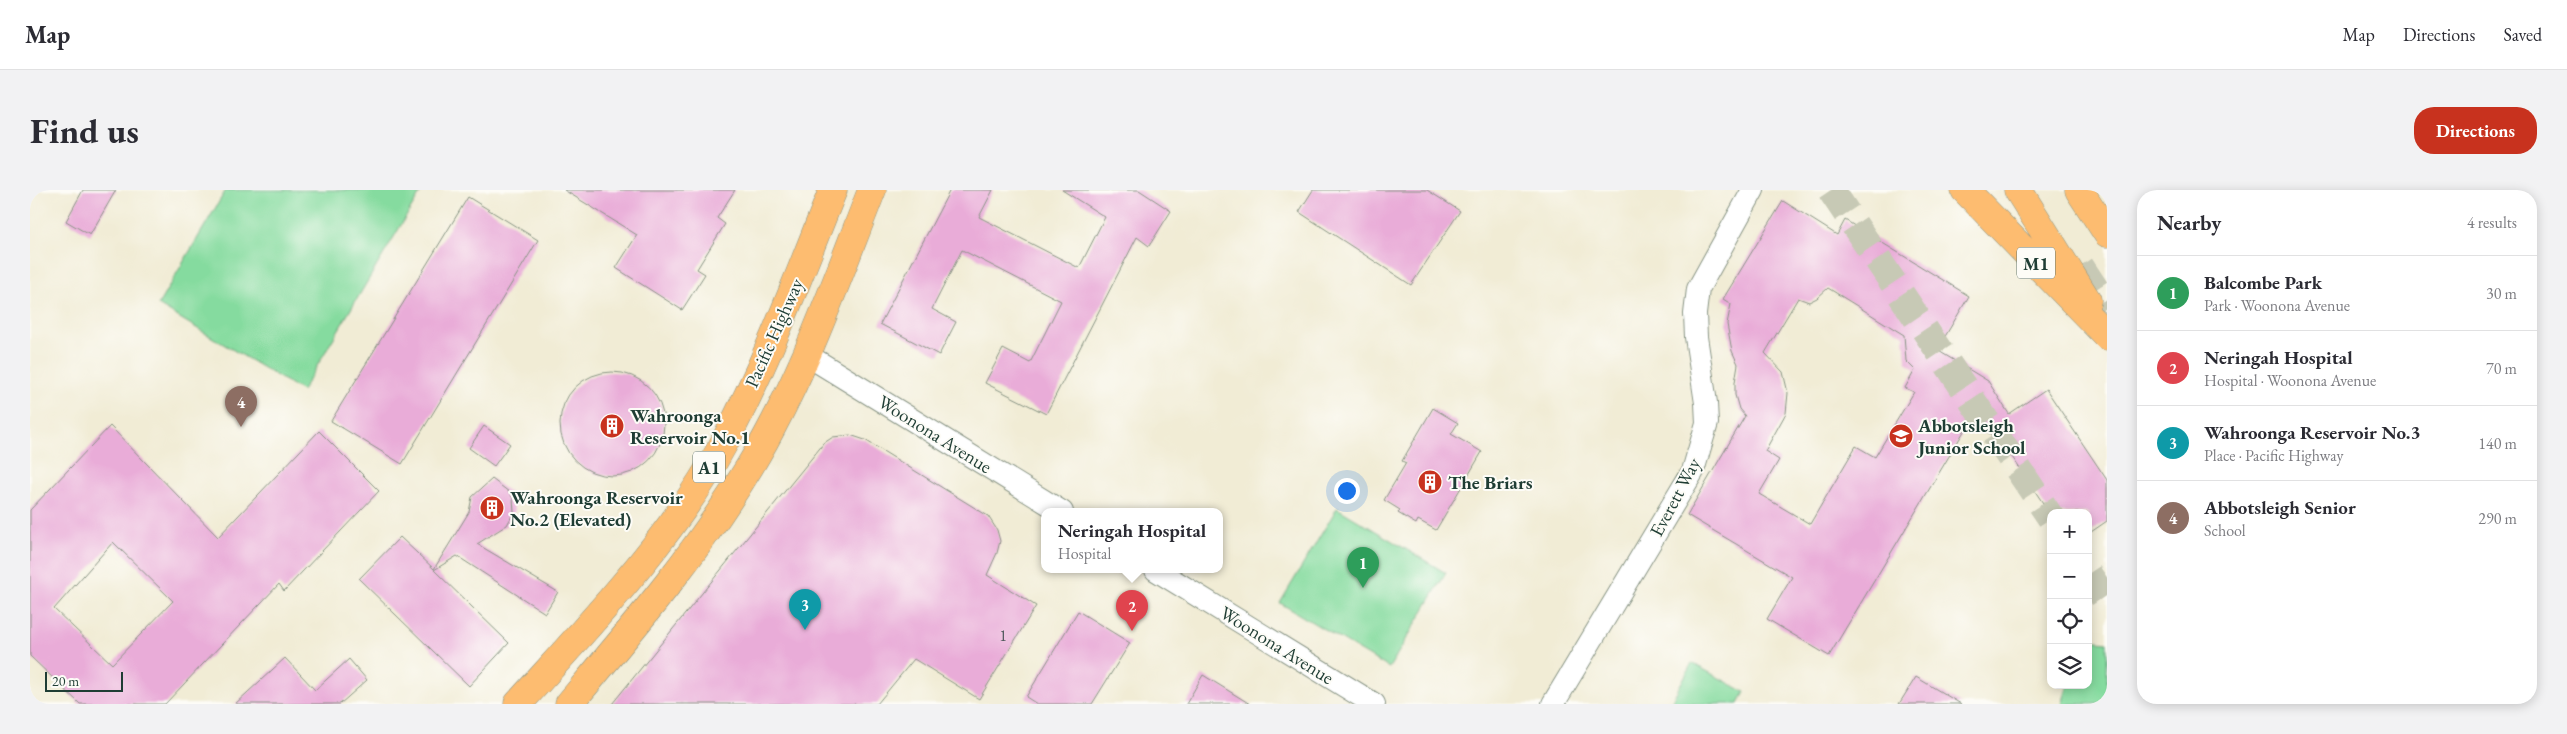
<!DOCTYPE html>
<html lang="en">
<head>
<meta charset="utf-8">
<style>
  body { margin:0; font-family:"EB Garamond",serif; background:#f2f2f3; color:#2b2b33 }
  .controls { position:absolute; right:15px; bottom:15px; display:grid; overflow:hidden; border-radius:10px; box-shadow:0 2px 12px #0003 }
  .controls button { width:45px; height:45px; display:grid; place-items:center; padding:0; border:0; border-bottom:1px solid #e1e1e2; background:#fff; color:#2b2b33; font:25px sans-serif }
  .scale { position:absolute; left:15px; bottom:12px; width:78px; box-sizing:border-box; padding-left:5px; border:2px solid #1f3d34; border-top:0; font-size:14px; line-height:18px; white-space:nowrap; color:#1f3d34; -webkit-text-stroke:4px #fdfcf7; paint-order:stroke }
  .you { position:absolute; left:1316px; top:300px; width:18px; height:18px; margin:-12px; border:4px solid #fff; border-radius:50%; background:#1a73e8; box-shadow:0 0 0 8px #1a73e833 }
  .badge { display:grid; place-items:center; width:32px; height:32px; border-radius:50%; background:#c8321e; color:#fff; font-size:16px; font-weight:700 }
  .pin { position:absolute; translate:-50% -41px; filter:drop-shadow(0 1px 2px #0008) }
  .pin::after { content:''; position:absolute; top:26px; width:18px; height:15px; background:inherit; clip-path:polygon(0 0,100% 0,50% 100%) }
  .popup { position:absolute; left:1011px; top:318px; width:182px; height:65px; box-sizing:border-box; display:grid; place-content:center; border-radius:10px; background:#fff; filter:drop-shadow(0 1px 4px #0005); font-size:16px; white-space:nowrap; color:#7c7c81 }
  .popup b { font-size:19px; color:#2b2b33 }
  .popup::after { content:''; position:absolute; left:50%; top:100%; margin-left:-10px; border:10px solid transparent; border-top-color:#fff }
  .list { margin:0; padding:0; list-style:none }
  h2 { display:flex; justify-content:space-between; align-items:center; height:65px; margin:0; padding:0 20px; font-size:21px }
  h2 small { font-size:16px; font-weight:400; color:#7c7c81 }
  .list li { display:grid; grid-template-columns:32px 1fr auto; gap:15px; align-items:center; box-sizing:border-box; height:75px; padding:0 20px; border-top:1px solid #e1e1e2 }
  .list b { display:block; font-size:19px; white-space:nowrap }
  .list p { margin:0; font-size:16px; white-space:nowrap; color:#7c7c81 }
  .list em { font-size:16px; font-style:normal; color:#7c7c81 }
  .icon { flex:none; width:28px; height:28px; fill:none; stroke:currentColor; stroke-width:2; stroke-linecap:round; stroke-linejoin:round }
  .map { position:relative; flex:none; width:2077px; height:514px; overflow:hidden; border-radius:20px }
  header { display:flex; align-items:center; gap:30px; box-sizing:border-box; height:70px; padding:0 25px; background:#fff; border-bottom:1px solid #e1e1e2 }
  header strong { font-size:24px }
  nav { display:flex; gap:28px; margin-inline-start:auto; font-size:18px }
  .intro { display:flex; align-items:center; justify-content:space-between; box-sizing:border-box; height:120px; padding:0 30px }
  h1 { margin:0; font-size:35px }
  .button { padding:12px 22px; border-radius:20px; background:#c8321e; color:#fff; font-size:18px; font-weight:700 }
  main { display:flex; gap:30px; padding:0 30px }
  aside { flex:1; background:#fff; border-radius:20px; box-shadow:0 2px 12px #0003 }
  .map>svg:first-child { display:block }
  .green { fill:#85db9f; stroke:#528c6a }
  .building { fill:#e9acd8; fill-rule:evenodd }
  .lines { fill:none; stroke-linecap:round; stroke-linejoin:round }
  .motorway-tunnel { stroke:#c7c9b5; stroke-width:28; stroke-dasharray:28 14; stroke-linecap:butt }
  .minor-casing { stroke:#889484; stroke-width:24 }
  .trunk-casing { stroke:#889484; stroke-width:29 }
  .motorway-casing { stroke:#889484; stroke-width:29 }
  .minor { stroke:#fff; stroke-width:22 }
  .trunk { stroke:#fdbc70; stroke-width:28 }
  .motorway { stroke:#fdbc70; stroke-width:28 }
  .labels { text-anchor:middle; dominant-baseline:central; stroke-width:4; stroke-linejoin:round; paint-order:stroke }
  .number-label { font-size:16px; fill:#52595d }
  .shield { fill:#fdfcf7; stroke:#62766e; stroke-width:1 }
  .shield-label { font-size:18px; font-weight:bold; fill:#1f3d34 }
  .street-label { font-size:19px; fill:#1f3d34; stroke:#fdfcf7 }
  .poi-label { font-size:19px; font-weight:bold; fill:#1f3d34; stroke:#fdfcf7; text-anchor:start }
</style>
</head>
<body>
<header>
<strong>Map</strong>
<nav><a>Map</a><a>Directions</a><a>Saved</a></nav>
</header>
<div class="intro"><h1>Find us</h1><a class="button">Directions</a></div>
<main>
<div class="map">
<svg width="2077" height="514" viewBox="0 0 2077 514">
  <rect width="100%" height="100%" fill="#fdfcf7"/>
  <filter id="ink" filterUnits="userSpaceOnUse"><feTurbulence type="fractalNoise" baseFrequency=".02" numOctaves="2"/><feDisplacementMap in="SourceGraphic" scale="10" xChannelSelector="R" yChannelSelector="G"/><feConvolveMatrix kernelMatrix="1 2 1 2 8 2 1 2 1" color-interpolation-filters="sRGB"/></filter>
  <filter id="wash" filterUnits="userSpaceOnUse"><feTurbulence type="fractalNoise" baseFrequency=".0096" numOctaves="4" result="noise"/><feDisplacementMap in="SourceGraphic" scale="20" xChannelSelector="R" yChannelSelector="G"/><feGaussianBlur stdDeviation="1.12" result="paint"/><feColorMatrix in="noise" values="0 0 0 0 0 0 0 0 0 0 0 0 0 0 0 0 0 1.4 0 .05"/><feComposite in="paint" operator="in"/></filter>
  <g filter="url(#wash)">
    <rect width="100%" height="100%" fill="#f1ecd5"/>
    <!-- green -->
    <path class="green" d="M196 0H392L272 201 128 115Z
      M1307 318 1416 383 1359 478 1250 413Z
      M2058 450 2077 452V514H2032L2038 495H2058Z
      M1662 473 1715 502 1709 514H1640Z"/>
    <g id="blocks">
      <!-- building -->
      <path class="building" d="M53 0H86L60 45 36 31Z
        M534 0H705L687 28 695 34 667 79 675 84 652 120 586 78 607 45Z
        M920 0H963L949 27 1049 78 1075 27 1032 0H1109L1141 21 1119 56 1107 47 1016 224 955 193 973 159 1000 173 1031 111 932 60 902 119 926 132 909 165 850 134Z
        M1283 0H1397L1430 21 1381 95 1269 22Z
        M438 7 508 50 372 274 301 231Z
        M1753 11 1807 45 1815 30 1939 106 1907 160 1958 191 1979 224 2016 199 2077 290V331L2058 344V323H2021V325L1970 249 1939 233 1799 466 1737 429 1762 387 1657 325 1715 226 1709 219 1705 205V192L1708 174 1702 161 1697 134 1701 114 1693 109ZM1798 98 1874 145 1876 171 1885 180 1875 198 1884 202 1845 267 1826 256 1780 334 1729 304 1749 270 1735 261 1756 223 1758 203 1753 182 1735 163 1768 108 1779 112 1787 108Z
        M530 234a52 52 0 1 1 104 0a52 52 0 1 1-104 0Z
        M1403 218 1428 233 1421 244 1452 262 1406 340 1388 330 1386 334 1368 323 1370 320 1354 310 1376 273 1372 271Z
        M80 236 188 347 289 241 349 301 254 401 249 394 135 514H50L0 466V320ZM83 352 143 411 82 474 24 419Z
        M454 236 480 254 464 276 439 258Z
        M820 245 835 250 958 326 967 340 970 351 967 363 957 385 1006 416 949 509 884 469 847 514H582L794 253 803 247Z
        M462 289 479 302 483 308 484 322 477 335 447 354 528 402 515 423 427 366 404 380 479 453 439 496 329 389 370 347 404 379 439 322 442 307Z
        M1048 421 1100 453 1062 514H1007L996 507Z
        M255 468 285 500 319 469 337 490 310 514H205Z
        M1173 485 1220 514H1156Z
        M1886 487 1931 514H1869Z"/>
    </g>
  </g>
  <g filter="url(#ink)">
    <use href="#blocks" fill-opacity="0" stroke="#889484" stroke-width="1"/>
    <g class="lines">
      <!-- motorway-tunnel -->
      <path class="motorway-tunnel" d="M1801 0 2021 328
        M2050 76 2077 117
        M2058 384 2077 412"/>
      <defs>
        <path id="minor" d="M777 165 1032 322
          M1126 380 1344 514
          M1523 514 1663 281 1677 233 1676 213 1666 147 1665 124 1668 99 1723 0"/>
        <path id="trunk" d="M488 514C558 436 644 346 694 253 737 172 769 85 803 0
          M539 514C603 438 668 362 720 276 772 190 805 94 842 0"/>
        <path id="motorway" d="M1935 0 2077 146
          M1988 0 2057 110
          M2049 0 2077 43"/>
      </defs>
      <!-- minor casing -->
      <use href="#minor" class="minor-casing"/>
      <!-- trunk casing -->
      <use href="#trunk" class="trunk-casing"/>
      <!-- motorway casing -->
      <use href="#motorway" class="motorway-casing"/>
      <!-- minor -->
      <use href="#minor" class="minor"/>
      <!-- trunk -->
      <use href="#trunk" class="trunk"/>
      <!-- motorway -->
      <use href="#motorway" class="motorway"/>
    </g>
  </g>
  <!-- icons -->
  <defs>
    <symbol id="building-disc" viewBox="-11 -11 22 22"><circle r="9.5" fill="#c8321e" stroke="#fdfcf7"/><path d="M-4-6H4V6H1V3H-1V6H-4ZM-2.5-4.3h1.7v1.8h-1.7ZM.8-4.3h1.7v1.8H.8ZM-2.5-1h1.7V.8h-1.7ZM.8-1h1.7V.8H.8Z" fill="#fff"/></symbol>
    <symbol id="school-disc" viewBox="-11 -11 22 22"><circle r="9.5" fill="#c8321e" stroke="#fdfcf7"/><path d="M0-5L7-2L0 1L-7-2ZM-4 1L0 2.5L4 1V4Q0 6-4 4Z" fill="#fff"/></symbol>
  </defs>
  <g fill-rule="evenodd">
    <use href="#building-disc" x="568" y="222" width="28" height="28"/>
    <use href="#school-disc" x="1857" y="232" width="28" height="28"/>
    <use href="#building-disc" x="1386" y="278" width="28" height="28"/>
    <use href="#building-disc" x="448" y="304" width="28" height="28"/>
  </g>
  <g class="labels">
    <!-- number labels -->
    <g class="number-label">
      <text x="973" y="445">1</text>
    </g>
    <!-- shield labels -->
    <g class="shield">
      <rect x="1987" y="57.5" width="38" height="31" rx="4"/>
      <rect x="663" y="261.5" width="32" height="31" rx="4"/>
    </g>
    <g class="shield-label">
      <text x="2006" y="73">M1</text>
      <text x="679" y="277">A1</text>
    </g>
    <!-- street labels -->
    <g class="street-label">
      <text transform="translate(744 143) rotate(-66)">Pacific Highway</text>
      <text transform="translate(905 244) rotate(32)">Woonona Avenue</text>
      <text transform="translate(1645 307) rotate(-62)">Everett Way</text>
      <text transform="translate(1247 455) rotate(32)">Woonona Avenue</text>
    </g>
    <!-- poi labels -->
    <g class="poi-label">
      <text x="600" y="225">Wahroonga<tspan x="600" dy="22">Reservoir No.1</tspan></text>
      <text x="1888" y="235">Abbotsleigh<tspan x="1888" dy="22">Junior School</tspan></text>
      <text x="1418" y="292">The Briars</text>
      <text x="480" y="307">Wahroonga Reservoir<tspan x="480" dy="22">No.2 (Elevated)</tspan></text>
    </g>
  </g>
</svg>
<div class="controls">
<button>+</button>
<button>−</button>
<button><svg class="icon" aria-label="locate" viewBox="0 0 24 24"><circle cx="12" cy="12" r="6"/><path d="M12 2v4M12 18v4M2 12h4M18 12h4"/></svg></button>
<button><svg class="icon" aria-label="layers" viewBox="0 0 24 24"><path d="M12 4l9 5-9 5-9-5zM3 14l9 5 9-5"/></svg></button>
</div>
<div class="scale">20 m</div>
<div class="you"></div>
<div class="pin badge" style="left:1333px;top:398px;background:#2e9e5b">1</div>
<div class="pin badge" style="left:1102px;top:441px;background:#e0444e">2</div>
<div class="popup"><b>Neringah Hospital</b>Hospital</div>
<div class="pin badge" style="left:775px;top:440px;background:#0f9aa8">3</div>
<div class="pin badge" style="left:211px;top:237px;background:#8d6e63">4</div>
</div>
<aside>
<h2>Nearby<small>4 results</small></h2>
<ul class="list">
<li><span class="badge" style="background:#2e9e5b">1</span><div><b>Balcombe Park</b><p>Park · Woonona Avenue</p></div><em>30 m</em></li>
<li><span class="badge" style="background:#e0444e">2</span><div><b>Neringah Hospital</b><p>Hospital · Woonona Avenue</p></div><em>70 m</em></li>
<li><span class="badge" style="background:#0f9aa8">3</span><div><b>Wahroonga Reservoir No.3</b><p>Place · Pacific Highway</p></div><em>140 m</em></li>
<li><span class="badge" style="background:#8d6e63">4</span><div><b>Abbotsleigh Senior</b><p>School</p></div><em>290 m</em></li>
</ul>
</aside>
</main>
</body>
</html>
